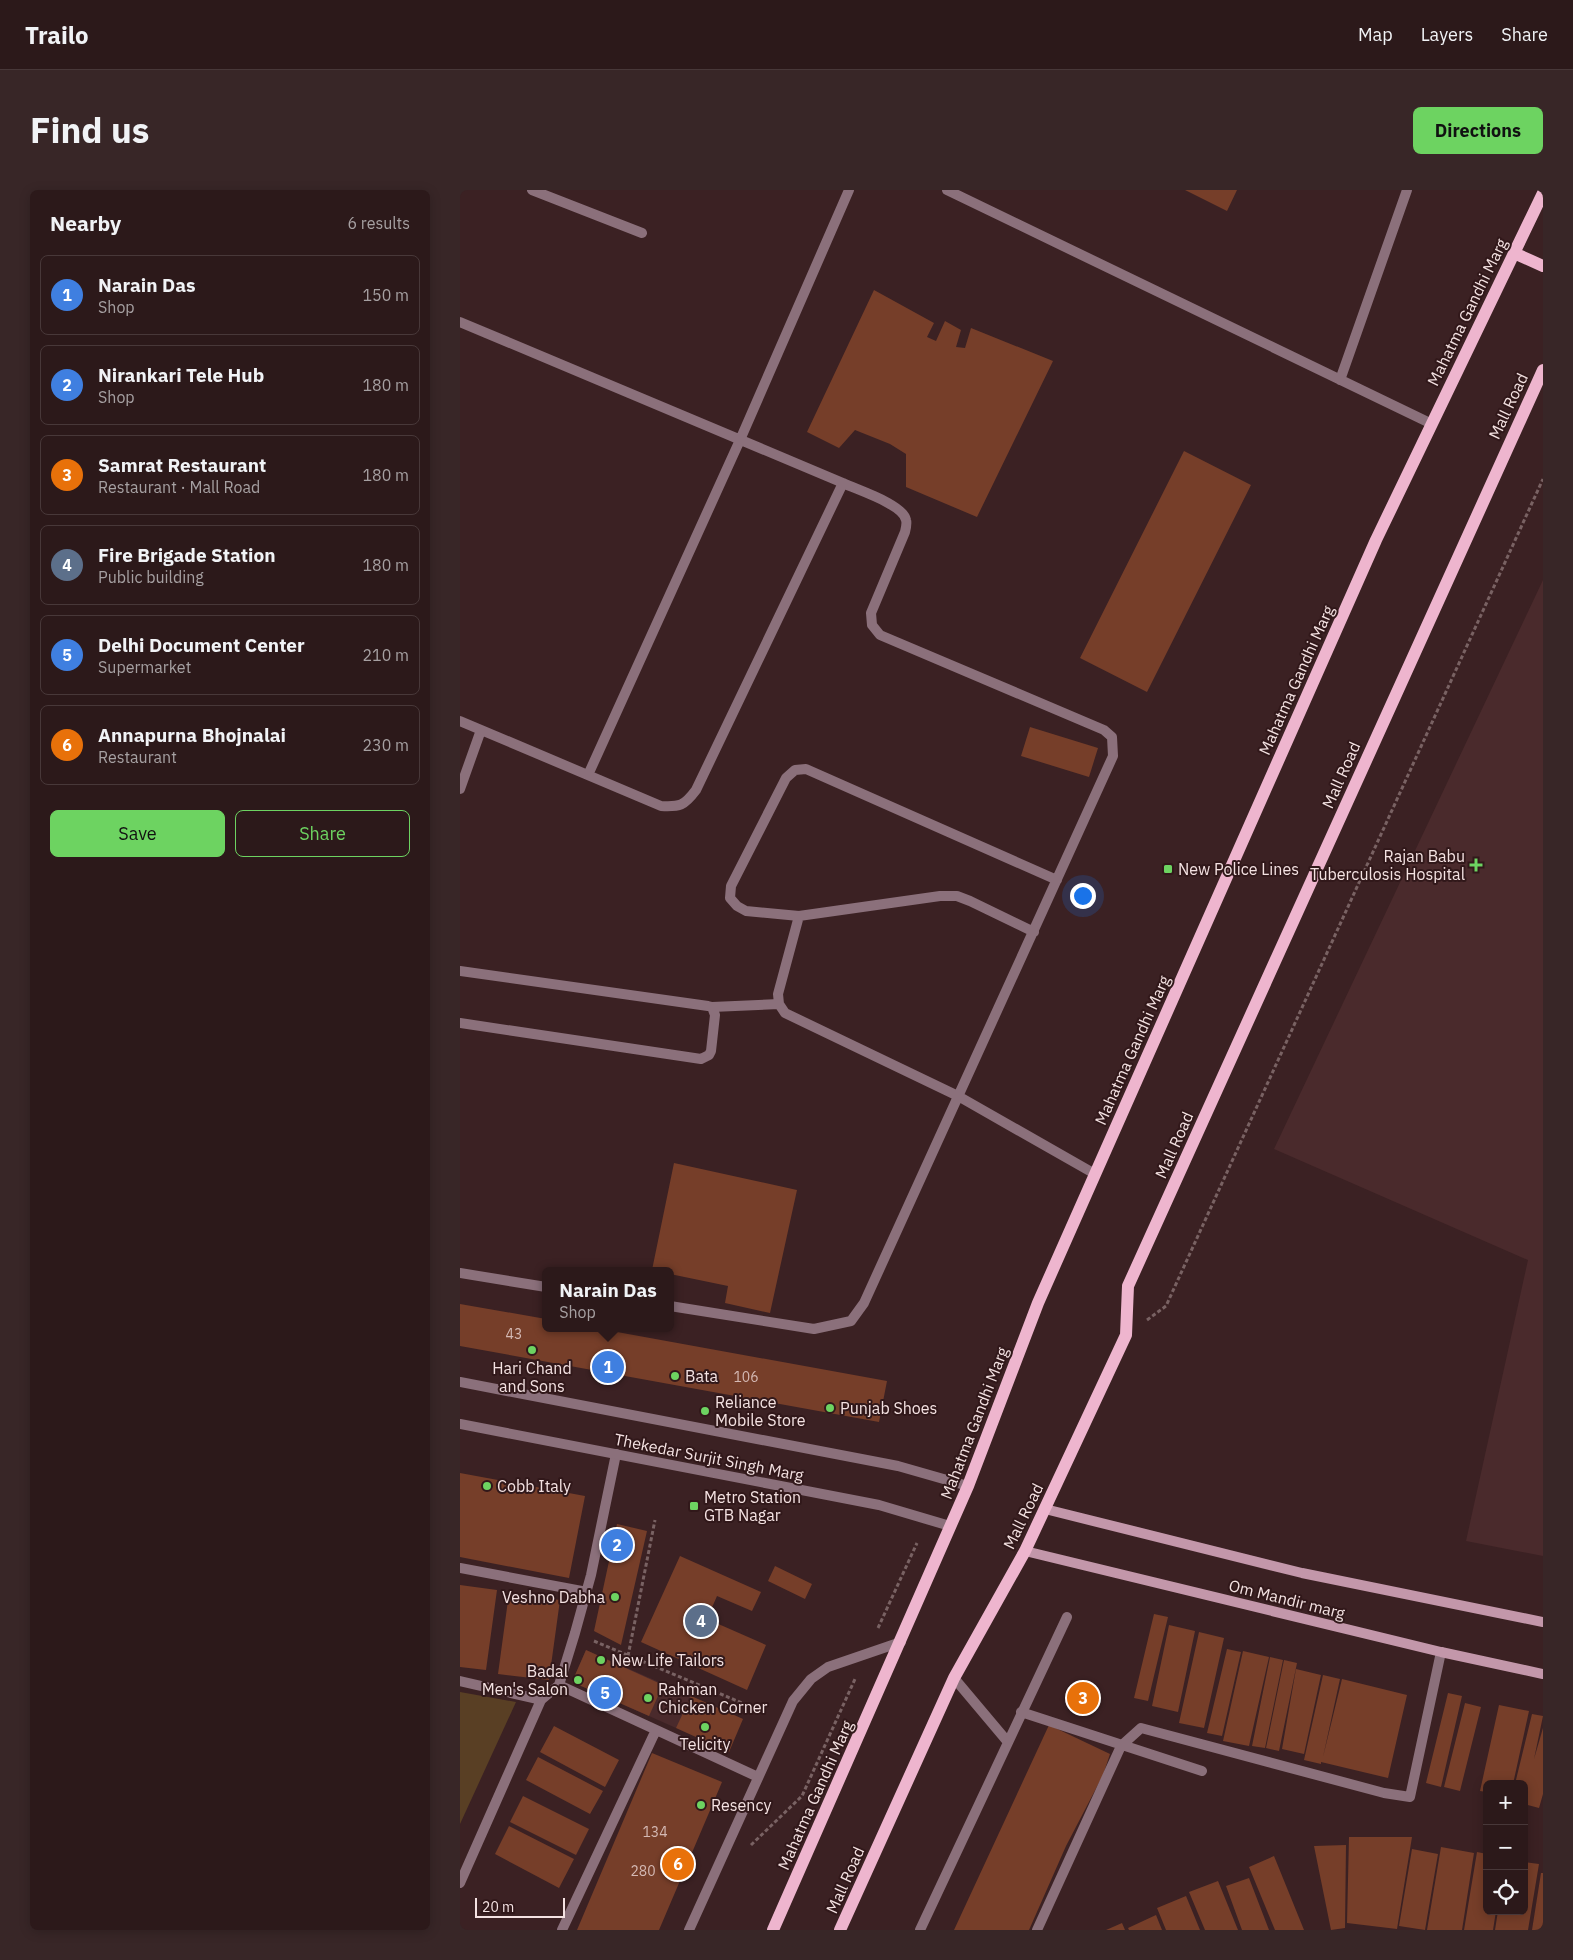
<!DOCTYPE html>
<html lang="en">
<head>
<meta charset="utf-8">
<style>
  body { margin:0; font-family:"IBM Plex Sans",sans-serif; background:#382627; color:#f1f3f6 }
  .controls { position:absolute; right:15px; bottom:15px; display:grid; overflow:hidden; border-radius:8px; box-shadow:0 2px 12px #0003 }
  .controls button { width:45px; height:45px; display:grid; place-items:center; padding:0; border:0; border-bottom:1px solid #483839; background:#2c191a; color:#f1f3f6; font:25px sans-serif }
  .scale { position:absolute; left:15px; bottom:12px; width:90px; box-sizing:border-box; padding-left:5px; border:2px solid #f4e2e2; border-top:0; font-size:14px; line-height:18px; white-space:nowrap; color:#f4e2e2; -webkit-text-stroke:4px #31181a; paint-order:stroke }
  .you { position:absolute; left:622px; top:705px; width:18px; height:18px; margin:-12px; border:4px solid #fff; border-radius:50%; background:#1a73e8; box-shadow:0 0 0 8px #1a73e833 }
  .badge { display:grid; place-items:center; width:32px; height:32px; border-radius:50%; background:#6dd361; color:#fff; font-size:16px; font-weight:700 }
  .pin { position:absolute; translate:-50% -50%; border:2px solid #fff; box-shadow:0 1px 5px #0006 }
  .popup { position:absolute; left:82px; top:1077px; width:132px; height:65px; box-sizing:border-box; display:grid; place-content:center; border-radius:8px; background:#2c191a; filter:drop-shadow(0 1px 4px #0005); font-size:16px; white-space:nowrap; color:#a6a0a2 }
  .popup b { font-size:19px; color:#f1f3f6 }
  .popup::after { content:''; position:absolute; left:50%; top:100%; margin-left:-10px; border:10px solid transparent; border-top-color:#2c191a }
  .list { margin:0; padding:0; list-style:none }
  h2 { display:flex; justify-content:space-between; align-items:center; height:65px; margin:0; padding:0 20px; font-size:21px }
  h2 small { font-size:16px; font-weight:400; color:#a6a0a2 }
  .list li { display:grid; grid-template-columns:32px 1fr auto; gap:15px; align-items:center; box-sizing:border-box; height:80px; margin:0 10px 10px; padding:0 10px; border:1px solid #483839; border-radius:8px }
  .list b { display:block; font-size:19px; white-space:nowrap }
  .list p { margin:0; font-size:16px; white-space:nowrap; color:#a6a0a2 }
  .list em { font-size:16px; font-style:normal; color:#a6a0a2 }
  .actions { display:flex; gap:10px; padding:15px 20px }
  .actions a { flex:1; padding:11px 0; border:1px solid #6dd361; border-radius:8px; text-align:center; font-size:18px; color:#6dd361 }
  .actions .main { background:#6dd361; color:#111 }
  .icon { flex:none; width:28px; height:28px; fill:none; stroke:currentColor; stroke-width:2; stroke-linecap:round; stroke-linejoin:round }
  .map { position:relative; flex:none; width:1083px; height:1740px; overflow:hidden; border-radius:8px }
  header { display:flex; align-items:center; gap:30px; box-sizing:border-box; height:70px; padding:0 25px; background:#2c191a; border-bottom:1px solid #483839 }
  header strong { font-size:24px }
  nav { display:flex; gap:28px; margin-inline-start:auto; font-size:18px }
  .intro { display:flex; align-items:center; justify-content:space-between; box-sizing:border-box; height:120px; padding:0 30px }
  h1 { margin:0; font-size:35px }
  .button { padding:12px 22px; border-radius:8px; background:#6dd361; color:#111; font-size:18px; font-weight:700 }
  main { display:flex; gap:30px; padding:0 30px }
  aside { flex:1; background:#2c191a; border-radius:8px; box-shadow:0 2px 12px #0003 }
  .map>svg:first-child { display:block }
  .built { fill:#4a2a2c }
  .green { fill:#593f24 }
  .building { fill:#763e29 }
  .lines { fill:none; stroke-linecap:round; stroke-linejoin:round }
  .path { stroke:#796263; stroke-width:3; stroke-dasharray:4 2.5; stroke-linecap:butt }
  .service { stroke:#8b707b; stroke-width:10 }
  .minor { stroke:#8b707b; stroke-width:10 }
  .tertiary { stroke:#8b707b; stroke-width:10 }
  .secondary { stroke:#c397aa; stroke-width:10 }
  .primary { stroke:#eeb5ce; stroke-width:12 }
  .poi-dot { fill:#6dd361; stroke:#31181a; stroke-width:2 }
  .labels { text-anchor:middle; dominant-baseline:central; stroke-width:4; stroke-linejoin:round; paint-order:stroke }
  .number-label { font-size:14px; fill:#d4b9b4 }
  .street-label { font-size:16px; fill:#f4e2e2; stroke:#31181a }
  .poi-label { font-size:16px; fill:#f4e2e2; stroke:#31181a; text-anchor:start }
</style>
</head>
<body>
<header>
<strong>Trailo</strong>
<nav><a>Map</a><a>Layers</a><a>Share</a></nav>
</header>
<div class="intro"><h1>Find us</h1><a class="button">Directions</a></div>
<main>
<aside>
<h2>Nearby<small>6 results</small></h2>
<ul class="list">
<li><span class="badge" style="background:#3f7fe0">1</span><div><b>Narain Das</b><p>Shop</p></div><em>150 m</em></li>
<li><span class="badge" style="background:#3f7fe0">2</span><div><b>Nirankari Tele Hub</b><p>Shop</p></div><em>180 m</em></li>
<li><span class="badge" style="background:#e8710a">3</span><div><b>Samrat Restaurant</b><p>Restaurant · Mall Road</p></div><em>180 m</em></li>
<li><span class="badge" style="background:#5c6f8a">4</span><div><b>Fire Brigade Station</b><p>Public building</p></div><em>180 m</em></li>
<li><span class="badge" style="background:#3f7fe0">5</span><div><b>Delhi Document Center</b><p>Supermarket</p></div><em>210 m</em></li>
<li><span class="badge" style="background:#e8710a">6</span><div><b>Annapurna Bhojnalai</b><p>Restaurant</p></div><em>230 m</em></li>
</ul>
<div class="actions"><a class="main">Save</a><a>Share</a></div>
</aside>
<div class="map">
<svg width="1083" height="1740" viewBox="0 0 1083 1740">
  <rect width="100%" height="100%" fill="#3b2123"/>
  <!-- built -->
  <path class="built" d="M1083 390V1366L1006 1351 1068 1070 814 959Z
    M126 1460 231 1506 283 1529 216 1538 189 1526 112 1492Z"/>
  <!-- green -->
  <path class="green" d="M0 1502 56 1512 0 1634Z"/>
  <!-- building -->
  <path class="building" d="M725 0H777L767 21Z
    M414 100 474 133 467 147 476 151 485 131 501 140 496 157 505 158 511 138 593 171 517 327 446 297V264L430 254 395 240 379 258 347 242Z
    M724 261 791 295 687 502 620 468Z
    M570 537 638 558 629 587 561 566Z
    M214 973 337 1000 310 1123 265 1113 268 1096 210 1084V1081L192 1080Z
    M0 1114 86 1129V1138H135L427 1191 419 1232 0 1156Z
    M0 1283 125 1306 109 1388 0 1367Z
    M157 1334 187 1341 161 1455 134 1441Z
    M220 1366 301 1402 292 1421 257 1406 247 1429 306 1455 287 1500 181 1452Z
    M315 1376 352 1394 345 1409 308 1391Z
    M0 1395 37 1400 26 1480 0 1477Z
    M49 1403 100 1410 89 1490 38 1484Z
    M694 1424 708 1427 688 1511 674 1508Z
    M709 1435 735 1441 718 1522 692 1516Z
    M739 1442 764 1448 744 1538 719 1533Z
    M767 1459 781 1462 762 1546 747 1543Z
    M126 1460 203 1495 189 1526 112 1492Z
    M783 1461 809 1467 789 1556 763 1551Z
    M810 1467 823 1470 805 1558 792 1556Z
    M824 1470 837 1473 819 1561 806 1558Z
    M836 1479 861 1485 844 1564 822 1559Z
    M863 1485 880 1489 863 1567 882 1489 947 1505 928 1588 861 1572V1574L844 1570Z
    M988 1503 1002 1506 981 1597 966 1593Z
    M231 1506 283 1529 269 1562 216 1538Z
    M1005 1513 1021 1517 1000 1601 984 1597Z
    M1039 1515 1069 1521 1053 1594H1027V1602L1020 1601Z
    M1072 1524 1083 1526 1074 1569 1083 1538V1604L1079 1618 1064 1614V1594H1055Z
    M589 1535 650 1564 643 1585 606 1656 569 1740H494Z
    M94 1536 159 1570 145 1597 80 1562Z
    M192 1563 262 1592 254 1611 199 1740H117Z
    M78 1567 143 1601 130 1624 66 1590Z
    M63 1606 129 1639 116 1665 50 1632Z
    M49 1636 114 1669 99 1698 35 1664Z
    M889 1647H952L937 1739 887 1733Z
    M886 1655 885 1738 871 1740 854 1656Z
    M981 1657 1014 1663 1002 1740H967Z
    M952 1659 978 1664 965 1740 939 1736Z
    M1017 1662 1027 1664V1721H1036L1033 1740H1004Z
    M814 1666 844 1740H815L789 1677Z
    M1064 1672 1079 1674 1068 1740H1035L1038 1721H1064Z
    M1081 1683H1083V1740H1072Z
    M789 1688 809 1740H782L766 1696Z
    M758 1691 778 1740H745L729 1702Z
    M726 1706 740 1740H706L697 1718Z
    M696 1725 702 1740H669L668 1738Z
    M662 1733 665 1740H646Z"/>
  <g class="lines">
    <!-- path -->
    <path class="path" d="M687 1130 706 1116 1083 289
      M418 1438 457 1353
      M134 1451 306 1523
      M168 1466 195 1330
      M291 1655 342 1606 395 1489"/>
    <!-- service -->
    <path class="service" d="M72 0 182 43
      M487 0 972 234
      M0 132 383 293 236 600C224 616 220 617 201 616L0 531
      M880 190 947 0
      M128 585 280 250 389 0
      M0 599 21 540
      M339 726 318 804 319 814 325 823 498 906 635 984
      M574 742 510 711 497 706H480L339 726 286 721 277 716 270 708 271 696 326 588 335 580 346 579 597 690
      M0 781 248 816 252 817 255 825 251 861 249 865 241 869 0 833
      M252 817 319 814
      M0 1083 86 1097
      M210 1116 354 1139 391 1131 404 1113 653 566 652 547 644 540 420 445 412 435 411 423 445 342C446 338 447 333 446 330 443 314 397 300 383 293
      M0 1378 127 1402
      M99 1495 298 1587
      M88 1504 99 1495 115 1443 131 1385 156 1264
      M561 1522 742 1581
      M102 1740 196 1540
      M577 1740 661 1556 681 1538 924 1603 950 1607 981 1462"/>
    <!-- minor -->
    <path class="minor" d="M494 1488 547 1551
      M0 1491 81 1510
      M0 1693 81 1510 88 1504
      M229 1740 333 1511 351 1489 368 1477 441 1452
      M460 1740 607 1427"/>
    <!-- tertiary -->
    <path class="tertiary" d="M0 1192 438 1276 508 1296
      M0 1234 419 1315 490 1336"/>
    <!-- secondary -->
    <path class="secondary" d="M585 1319 842 1383 1083 1432
      M565 1361 981 1462 1083 1484"/>
    <!-- primary -->
    <path class="primary" d="M1054 63 1083 76
      M313 1740 508 1296 578 1113 916 350 1083 3
      M380 1740 494 1488 565 1361 666 1145 668 1096 1083 180"/>
  </g>
  <!-- markers -->
  <g class="poi-dot">
    <path d="M1013.5 667.5h5v5h5v5h-5v5h-5v-5h-5v-5h5z"/>
    <rect x="703" y="674" width="10" height="10" rx="2.5"/>
    <circle cx="72" cy="1160" r="5"/>
    <circle cx="215" cy="1186" r="5"/>
    <circle cx="370" cy="1218" r="5"/>
    <circle cx="245" cy="1221" r="5"/>
    <circle cx="27" cy="1296" r="5"/>
    <rect x="229" y="1311" width="10" height="10" rx="2.5"/>
    <circle cx="155" cy="1407" r="5"/>
    <circle cx="141" cy="1470" r="5"/>
    <circle cx="118" cy="1490" r="5"/>
    <circle cx="188" cy="1508" r="5"/>
    <circle cx="245" cy="1537" r="5"/>
    <circle cx="241" cy="1615" r="5"/>
  </g>
  <g class="labels">
    <!-- number labels -->
    <g class="number-label">
      <text x="54" y="1144">43</text>
      <text x="286" y="1187">106</text>
      <text x="195" y="1642">134</text>
      <text x="183" y="1681">280</text>
    </g>
    <!-- street labels -->
    <g class="street-label">
      <text transform="translate(1007 122) rotate(-64)">Mahatma Gandhi Marg</text>
      <text transform="translate(1048 216) rotate(-65)">Mall Road</text>
      <text transform="translate(836 490) rotate(-66)">Mahatma Gandhi Marg</text>
      <text transform="translate(881 585) rotate(-66)">Mall Road</text>
      <text transform="translate(672 860) rotate(-66)">Mahatma Gandhi Marg</text>
      <text transform="translate(714 955) rotate(-66)">Mall Road</text>
      <text transform="translate(514 1233) rotate(-69)">Mahatma Gandhi Marg</text>
      <text transform="translate(249 1267) rotate(11)">Thekedar Surjit Singh Marg</text>
      <text transform="translate(563 1326) rotate(-64)">Mall Road</text>
      <text transform="translate(827 1409) rotate(14)">Om Mandir marg</text>
      <text transform="translate(355 1605) rotate(-66)">Mahatma Gandhi Marg</text>
      <text transform="translate(385 1690) rotate(-66)">Mall Road</text>
    </g>
    <!-- poi labels -->
    <g class="poi-label">
      <text x="1005" y="666" text-anchor="end">Rajan Babu<tspan x="1005" dy="18">Tuberculosis Hospital</tspan></text>
      <text x="718" y="679">New Police Lines</text>
      <text x="72" y="1178" text-anchor="middle">Hari Chand<tspan x="72" dy="18">and Sons</tspan></text>
      <text x="225" y="1186">Bata</text>
      <text x="255" y="1212">Reliance<tspan x="255" dy="18">Mobile Store</tspan></text>
      <text x="380" y="1218">Punjab Shoes</text>
      <text x="37" y="1296">Cobb Italy</text>
      <text x="244" y="1307">Metro Station<tspan x="244" dy="18">GTB Nagar</tspan></text>
      <text x="145" y="1407" text-anchor="end">Veshno Dabha</text>
      <text x="151" y="1470">New Life Tailors</text>
      <text x="108" y="1481" text-anchor="end">Badal<tspan x="108" dy="18">Men's Salon</tspan></text>
      <text x="198" y="1499">Rahman<tspan x="198" dy="18">Chicken Corner</tspan></text>
      <text x="245" y="1554" text-anchor="middle">Telicity</text>
      <text x="251" y="1615">Resency</text>
    </g>
  </g>
</svg>
<div class="controls">
<button>+</button>
<button>−</button>
<button><svg class="icon" aria-label="locate" viewBox="0 0 24 24"><circle cx="12" cy="12" r="6"/><path d="M12 2v4M12 18v4M2 12h4M18 12h4"/></svg></button>
</div>
<div class="scale">20 m</div>
<div class="you"></div>
<div class="pin badge" style="left:148px;top:1177px;background:#3f7fe0">1</div>
<div class="popup"><b>Narain Das</b>Shop</div>
<div class="pin badge" style="left:157px;top:1355px;background:#3f7fe0">2</div>
<div class="pin badge" style="left:623px;top:1508px;background:#e8710a">3</div>
<div class="pin badge" style="left:241px;top:1431px;background:#5c6f8a">4</div>
<div class="pin badge" style="left:145px;top:1503px;background:#3f7fe0">5</div>
<div class="pin badge" style="left:218px;top:1674px;background:#e8710a">6</div>
</div>
</main>
</body>
</html>
